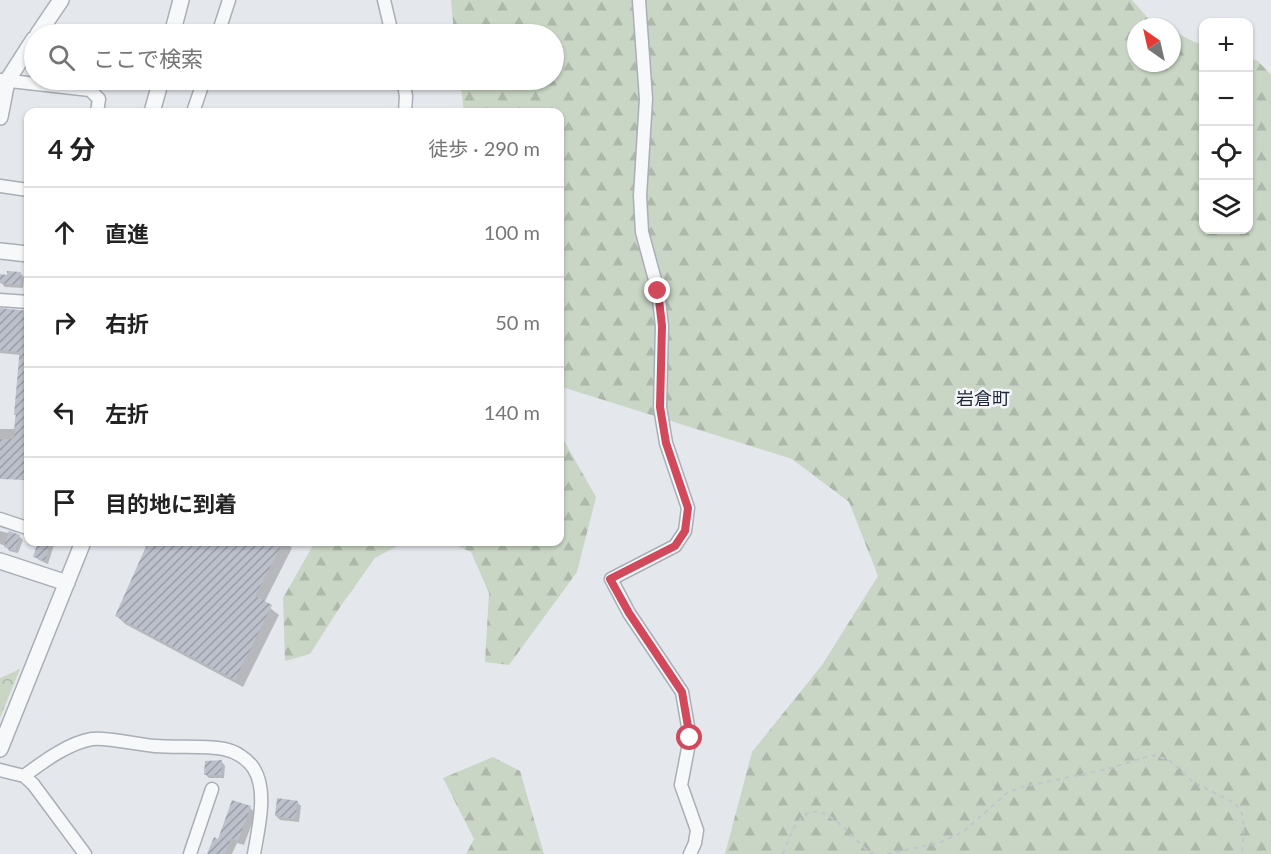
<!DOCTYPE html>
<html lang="ja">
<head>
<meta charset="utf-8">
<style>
  body { margin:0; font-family:Lato,"Noto Sans JP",sans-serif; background:#f6f6f6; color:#222 }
  .controls { position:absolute; right:18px; top:18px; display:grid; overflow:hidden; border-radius:12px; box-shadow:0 2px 4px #0004 }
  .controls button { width:54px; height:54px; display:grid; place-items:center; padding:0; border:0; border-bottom:2px solid #e0e0e0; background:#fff; color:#222; font:30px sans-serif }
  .compass { position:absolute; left:1127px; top:18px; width:54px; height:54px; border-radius:50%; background:#fff; box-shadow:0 2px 4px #0004; rotate:326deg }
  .stop { position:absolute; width:18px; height:18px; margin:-14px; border:4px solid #d1495b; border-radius:50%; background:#fff }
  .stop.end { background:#d1495b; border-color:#fff; box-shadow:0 2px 6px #0008 }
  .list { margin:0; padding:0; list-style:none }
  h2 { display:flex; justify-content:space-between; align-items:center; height:78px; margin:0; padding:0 24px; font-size:26px }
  h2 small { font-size:20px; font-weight:400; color:#767676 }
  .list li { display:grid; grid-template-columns:39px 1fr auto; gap:18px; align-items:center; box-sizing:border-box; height:90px; padding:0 24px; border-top:2px solid #e0e0e0 }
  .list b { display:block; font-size:22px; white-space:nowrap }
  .list em { font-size:20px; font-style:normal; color:#767676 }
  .icon { flex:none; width:33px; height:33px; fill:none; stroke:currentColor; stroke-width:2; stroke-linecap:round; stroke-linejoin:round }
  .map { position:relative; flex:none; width:1271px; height:854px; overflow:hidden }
  .search { position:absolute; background:#fff; box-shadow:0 2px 4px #0004; left:24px; top:24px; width:540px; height:66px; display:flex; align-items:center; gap:15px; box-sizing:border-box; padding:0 21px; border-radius:33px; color:#767676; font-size:22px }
  .panel { position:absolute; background:#fff; box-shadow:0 2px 4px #0004; left:24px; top:108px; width:540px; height:438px; border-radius:12px }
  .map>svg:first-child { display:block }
  .forest { fill:url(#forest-firs) }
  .park { fill:url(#park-crowns) }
  .shadow { fill:#0003 }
  .building { fill:url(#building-hatch) }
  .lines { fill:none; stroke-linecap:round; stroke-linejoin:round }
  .minor-casing { stroke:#a9aeb7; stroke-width:15 }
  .tertiary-casing { stroke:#a9aeb7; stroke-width:18 }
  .path { stroke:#c2c5cb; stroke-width:2; stroke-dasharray:4.5 4.5; stroke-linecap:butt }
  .minor { stroke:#f7f8fa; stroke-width:12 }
  .tertiary { stroke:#f7f8fa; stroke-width:15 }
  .route { stroke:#d1495b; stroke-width:8 }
  .labels { text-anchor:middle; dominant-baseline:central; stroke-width:5; stroke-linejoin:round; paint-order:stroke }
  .quarter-label { font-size:18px; fill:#1d2536; stroke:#f4f6f9 }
</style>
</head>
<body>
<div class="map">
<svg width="1271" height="854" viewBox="0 0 1271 854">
  <defs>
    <pattern id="forest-firs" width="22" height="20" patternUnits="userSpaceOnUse" patternTransform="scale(1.5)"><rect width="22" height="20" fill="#c9d6c5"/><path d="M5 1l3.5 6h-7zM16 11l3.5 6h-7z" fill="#adb8ab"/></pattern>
    <pattern id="park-crowns" width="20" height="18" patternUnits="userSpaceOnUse" patternTransform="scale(1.5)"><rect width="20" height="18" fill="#c9d6c5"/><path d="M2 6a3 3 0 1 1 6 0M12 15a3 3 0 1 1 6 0" fill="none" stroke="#adb8ab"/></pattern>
    <pattern id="building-hatch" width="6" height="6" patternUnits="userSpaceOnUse" patternTransform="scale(1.5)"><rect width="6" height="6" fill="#bbc0ca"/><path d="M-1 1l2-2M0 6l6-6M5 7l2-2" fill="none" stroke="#989da6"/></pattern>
  </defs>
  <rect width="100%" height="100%" fill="#e4e7ec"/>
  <!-- forest -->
  <path class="forest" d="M451 0H1132L1147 17 1166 27H1136V63H1172V30L1192 41 1203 45 1204 230H1248L1249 58 1258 61 1271 75V854H725L752 752 822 665 878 576 849 502 792 459 562 387 560 380V112H464L460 80H554V34H454Z
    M560 437 563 439 596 497 577 572 509 665 485 662 489 593 471 552 448 542H560Z
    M315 542H405L375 558 340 607 310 654 285 661 283 598Z
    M493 757 520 771 544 854H466L474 839 443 778Z"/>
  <!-- park -->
  <path class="park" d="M20 669 0 718V678Z"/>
  <!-- shadow -->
  <path class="shadow" d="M20 273 24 277 23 288 5 287 1 283Z
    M0 309 28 312V481L0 476V429H14L18 397 20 355 0 353Z
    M0 531 19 536 23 540 18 553 9 551 6 546 0 544Z
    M39 542H55L48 564 39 560 35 556Z
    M151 542H286L292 548 264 603 279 615 243 687 125 624 117 616Z
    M222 762 225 766 224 778H209L205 774Z
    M297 802 301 806 299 822 280 820 276 816Z
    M250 808 256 813 244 845 237 843 232 854H209Z"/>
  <!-- building -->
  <path class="building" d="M7 271 21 272 20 285 0 283V274L7 275Z
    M0 308 28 311V439H26L25 460H28V480L0 479V439H14L16 415H14L19 358V352L0 350Z
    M9 531 20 535 15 551 4 547Z
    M38 542H50L45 561 33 557Z
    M148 542H283L255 596 272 605 235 680 115 616Z
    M222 760 221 775H204L205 761Z
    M277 798 298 801 295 819 275 816Z
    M232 800 251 806 238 841 231 838 225 854H207L214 837 218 839Z"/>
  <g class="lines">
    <defs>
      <path id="minor" d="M384 0 392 34
        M639 0 646 99 640 196 642 232 658 291 662 326 660 407 666 443 688 508 685 531 675 546 611 579 629 613 682 692 690 738 681 785 697 830 695 843 690 854
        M218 34 229 0
        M1 80 90 90 99 99 97 112
        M403 80 406 96 405 112
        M193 112 204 80
        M0 186 28 190
        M0 300 28 302
        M0 519 27 528 28 526
        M0 770 24 776 33 784 85 854
        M24 776C43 762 68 743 92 739 108 737 138 745 155 746 178 748 202 745 224 749 235 751 248 759 254 769 268 791 258 830 254 854
        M190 854 212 789"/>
      <path id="tertiary" d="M38 34 61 0
        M172 34 181 0
        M152 112 161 80
        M0 117 7 81 34 39
        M0 251 28 254
        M0 561 67 583
        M0 749 83 542"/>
    </defs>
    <!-- minor casing -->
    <use href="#minor" class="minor-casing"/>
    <!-- tertiary casing -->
    <use href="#tertiary" class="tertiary-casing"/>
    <!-- path -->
    <path class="path" d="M783 854C807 781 832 817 869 852L874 854
      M887 854 939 843 963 832 1007 793 1023 787 1111 768 1152 755 1169 760 1193 782 1235 803 1242 814 1244 826 1242 854"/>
    <!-- minor -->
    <use href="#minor" class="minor"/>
    <!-- tertiary -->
    <use href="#tertiary" class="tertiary"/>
  </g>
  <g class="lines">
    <!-- route -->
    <path class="route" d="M658 291 662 326 660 407 666 443 688 508 685 531 675 546 610 579 629 613 682 692 690 738"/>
  </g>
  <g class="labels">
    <!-- quarter labels -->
    <g class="quarter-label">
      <text x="983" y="398">岩倉町</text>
    </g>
  </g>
</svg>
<div class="controls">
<button>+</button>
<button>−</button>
<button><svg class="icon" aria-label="locate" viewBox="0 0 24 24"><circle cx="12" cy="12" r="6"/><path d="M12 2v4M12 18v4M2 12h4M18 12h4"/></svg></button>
<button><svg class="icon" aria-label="layers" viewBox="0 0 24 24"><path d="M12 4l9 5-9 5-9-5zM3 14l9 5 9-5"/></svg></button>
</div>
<svg class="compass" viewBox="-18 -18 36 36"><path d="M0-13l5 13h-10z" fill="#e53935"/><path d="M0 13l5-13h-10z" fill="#767676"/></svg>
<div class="stop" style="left:690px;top:738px"></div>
<div class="stop end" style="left:658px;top:291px"></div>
<div class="search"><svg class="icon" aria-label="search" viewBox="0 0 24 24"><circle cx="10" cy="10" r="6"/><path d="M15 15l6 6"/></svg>ここで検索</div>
<section class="panel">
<h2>4 分<small>徒歩 · 290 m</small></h2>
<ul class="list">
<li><svg class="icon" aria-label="ahead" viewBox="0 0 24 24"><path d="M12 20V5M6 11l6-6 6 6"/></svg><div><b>直進</b></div><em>100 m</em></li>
<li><svg class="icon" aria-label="right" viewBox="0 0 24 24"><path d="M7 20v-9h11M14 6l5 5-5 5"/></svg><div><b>右折</b></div><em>50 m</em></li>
<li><svg class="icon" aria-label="left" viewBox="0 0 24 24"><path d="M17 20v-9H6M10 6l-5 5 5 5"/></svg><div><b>左折</b></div><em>140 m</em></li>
<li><svg class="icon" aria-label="arrive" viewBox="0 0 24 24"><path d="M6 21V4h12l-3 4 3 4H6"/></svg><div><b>目的地に到着</b></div></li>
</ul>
</section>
</div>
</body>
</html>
